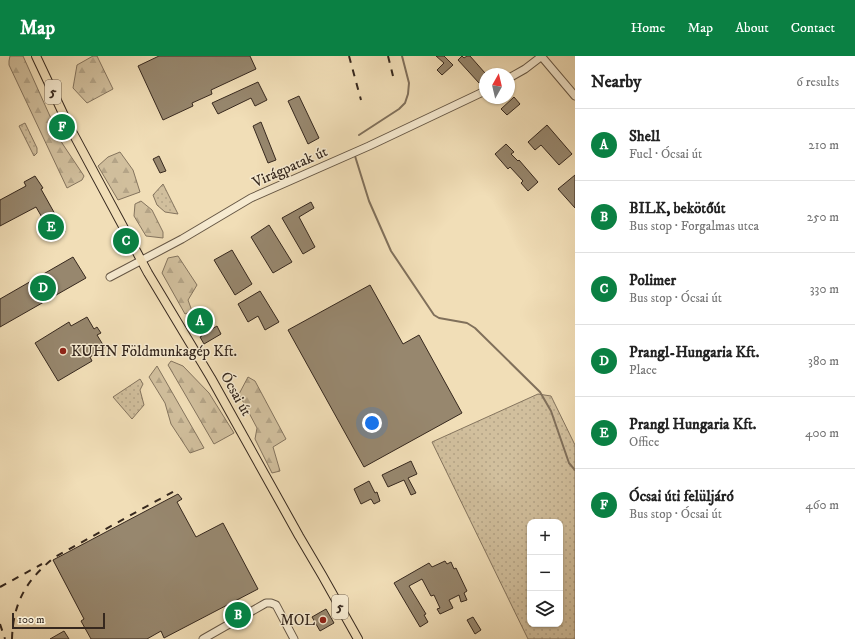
<!DOCTYPE html>
<html lang="en">
<head>
<meta charset="utf-8">
<style>
  body { margin:0; font-family:"IM FELL DW Pica",serif; background:#f2f2f2; color:#222 }
  .controls { position:absolute; right:12px; bottom:12px; display:grid; overflow:hidden; border-radius:8px; box-shadow:0 1px 3px #0004 }
  .controls button { width:36px; height:36px; display:grid; place-items:center; padding:0; border:0; border-bottom:1px solid #e0e0e0; background:#fff; color:#222; font:20px sans-serif }
  .compass { position:absolute; left:479px; top:12px; width:36px; height:36px; border-radius:50%; background:#fff; box-shadow:0 1px 3px #0004; rotate:8deg }
  .scale { position:absolute; left:12px; bottom:10px; width:93px; box-sizing:border-box; padding-left:4px; border:2px solid #36281e; border-top:0; font-size:11px; line-height:14px; white-space:nowrap; color:#36281e; -webkit-text-stroke:3px #f6ead0; paint-order:stroke }
  .you { position:absolute; left:372px; top:367px; width:14px; height:14px; margin:-10px; border:3px solid #fff; border-radius:50%; background:#1a73e8; box-shadow:0 0 0 6px #1a73e833 }
  .badge { display:grid; place-items:center; width:26px; height:26px; border-radius:50%; background:#0b8043; color:#fff; font-size:13px; font-weight:700 }
  .pin { position:absolute; translate:-50% -50%; border:2px solid #fff; box-shadow:0 1px 4px #0006 }
  .list { margin:0; padding:0; list-style:none }
  h2 { display:flex; justify-content:space-between; align-items:center; height:52px; margin:0; padding:0 16px; font-size:17px }
  h2 small { font-size:13px; font-weight:400; color:#767676 }
  .list li { display:grid; grid-template-columns:26px 1fr auto; gap:12px; align-items:center; box-sizing:border-box; height:72px; padding:0 16px; border-top:1px solid #e0e0e0 }
  .list b { display:block; font-size:15px; white-space:nowrap }
  .list p { margin:0; font-size:13px; white-space:nowrap; color:#767676 }
  .list em { font-size:13px; font-style:normal; color:#767676 }
  .icon { flex:none; width:22px; height:22px; fill:none; stroke:currentColor; stroke-width:2; stroke-linecap:round; stroke-linejoin:round }
  .map { position:relative; flex:none; width:575px; height:583px; overflow:hidden }
  header { display:flex; align-items:center; gap:24px; box-sizing:border-box; height:56px; padding:0 20px; background:#0b8043; color:#fff }
  header strong { font-size:19px }
  nav { display:flex; gap:22px; margin-inline-start:auto; font-size:14px }
  main { display:flex }
  aside { flex:1; background:#fff }
  .map>svg:first-child { display:block }
  .grass { fill:url(#grass-dots); stroke:#84745e; fill-rule:evenodd }
  .forest { fill:url(#forest-firs); stroke:#84745e }
  .lines { fill:none; stroke-linecap:round; stroke-linejoin:round }
  .stream { stroke:#80705b; stroke-width:2 }
  .building { fill:#97876e; stroke:#36281e }
  .minor-casing { stroke:#655644; stroke-width:9 }
  .major-casing { stroke:#36281e; stroke-width:10 }
  .minor { stroke:#f6ead0; stroke-width:7 }
  .major { stroke:#f1deb7; stroke-width:8 }
  .rail { stroke:#36281e; stroke-width:2; stroke-dasharray:7 7; stroke-linecap:butt }
  .poi-dot { fill:#8f2418; stroke:#f6ead0; stroke-width:1.5 }
  .labels { text-anchor:middle; dominant-baseline:central; stroke-width:3; stroke-linejoin:round; paint-order:stroke }
  .shield { fill:#f6ead0; stroke:#706253; stroke-width:1 }
  .shield-label { font-size:14px; font-weight:bold; fill:#36281e }
  .street-label { font-size:15px; fill:#36281e; stroke:#f6ead0 }
  .poi-label { font-size:15px; fill:#36281e; stroke:#f6ead0; text-anchor:start }
</style>
</head>
<body>
<header>
<strong>Map</strong>
<nav><a>Home</a><a>Map</a><a>About</a><a>Contact</a></nav>
</header>
<main>
<div class="map">
<svg width="575" height="583" viewBox="0 0 575 583">
  <defs>
    <pattern id="grass-dots" width="8" height="8" patternUnits="userSpaceOnUse"><rect width="8" height="8" fill="#d1bf9d"/><path d="M2 2h.1M6 6h.1" fill="none" stroke="#b4a487" stroke-width="1.8" stroke-linecap="round"/></pattern>
    <pattern id="forest-firs" width="22" height="20" patternUnits="userSpaceOnUse"><rect width="22" height="20" fill="#d1bf9d"/><path d="M5 1l3.5 6h-7zM16 11l3.5 6h-7z" fill="#b4a487"/></pattern>
  </defs>
  <rect width="100%" height="100%" fill="#f1deb7"/>
  <filter id="stains"><feTurbulence type="fractalNoise" baseFrequency=".005" numOctaves="4"/><feColorMatrix values="0 0 0 0 .2 0 0 0 0 .09 0 0 0 0 .02 0 0 0 .5 -.17"/></filter>
  <radialGradient id="worn" r=".72"><stop offset=".6" stop-color="#630" stop-opacity="0"/><stop offset="1" stop-color="#630" stop-opacity=".3"/></radialGradient>
  <!-- grass -->
  <path class="grass" d="M25 67 37 92V97L34 100 19 70Z
    M163 128 178 158 165 156 157 149 153 139Z
    M140 323 143 328 140 334 144 349 132 363 113 341Z
    M538 338 551 340 575 389V583H528L432 386ZM530 466H560V568H530Z"/>
  <!-- forest -->
  <path class="forest" d="M10 0H23L62 87 84 120 82 124 67 132 9 9V5Z
    M93 0H97L113 33 87 47 73 32 77 9Z
    M120 96 133 114 140 136 118 144 98 110 108 101Z
    M141 145 152 154 163 176V182L146 180 134 160 135 148Z
    M178 200 197 229 188 244 192 255 185 258 162 217 168 202Z
    M171 305 183 310 209 337 234 377 214 388 168 309Z
    M157 310 204 392 190 397 171 368 165 347 149 321Z
    M248 321 255 325 286 383 273 391 280 415 272 417 255 383 257 372 239 338Z"/>
  <g class="lines">
    <!-- stream -->
    <path class="stream" d="M359 79 399 53 405 47 408 38 409 27 402 0
      M355 100 369 145 391 195 434 259 439 262 467 267 475 272 540 336 551 355 569 407 575 414"/>
  </g>
  <!-- building -->
  <path class="building" d="M159 0H250L256 13 211 34 212 38 192 47 193 50 163 64 138 10Z
    M436 0H444L453 9 442 19 437 14 444 7Z
    M462 0 464 2 467 0H470L485 17V22L479 27 458 4Z
    M258 26 267 44 255 50 251 42 218 58 212 47Z
    M299 40 319 82 308 88 288 45Z
    M514 41 520 48 507 59 501 53Z
    M261 66 276 104 268 107 253 70Z
    M547 69 572 98 559 109 541 89 535 94 528 86Z
    M506 88 514 96 511 98 518 105 519 104 538 126 528 135 521 127 523 125 510 111 508 113 495 98Z
    M159 100 166 115 160 117 153 103Z
    M575 119V152L558 133Z
    M35 120 43 132 41 133 65 176 54 182 36 151 0 170V144L26 130 24 126Z
    M311 146 314 152 299 161 315 191 303 198 282 162Z
    M269 169 292 206 273 217 251 181Z
    M232 194 252 228 235 239 214 204Z
    M73 201 86 222 0 271V243Z
    M370 229 403 288 419 279 462 357 364 411 288 274Z
    M260 235 279 266 265 274 258 260 248 266 238 248Z
    M203 257 212 273 217 270 221 278 204 288 200 281 202 280 192 262Z
    M87 261 94 273 97 271 101 277 97 279 105 292 90 301 92 305 58 325 35 287 69 266 71 270Z
    M411 405 417 418 408 422 416 437 411 439 404 424 388 431 382 419Z
    M369 425 375 437 377 436 380 445 374 448 371 443 361 448 354 433Z
    M178 438 182 443 177 446 196 481 223 467 258 533 164 582 161 575 147 583H91L81 565 84 563 53 504Z
    M445 505 447 508 451 506 454 513 456 512 467 535 464 537 467 544 461 546 459 539 449 544 453 552 440 558 437 553 440 552 434 539 431 540 422 523 409 530 426 558 424 559 428 566 420 571 394 527 429 507 432 511Z
    M326 553 334 567 320 575 312 561Z
    M473 561 481 574 475 578 467 564Z
    M64 575 69 583H50Z"/>
  <g class="lines">
    <defs>
      <path id="minor" d="M542 1 575 40
        M509 22 525 13 542 0
        M110 221 182 183 251 142 369 90 485 35
        M203 583 266 547H271L276 549 294 583"/>
      <path id="major" d="M36 0 68 68 148 217 211 322 299 480 322 519 358 583"/>
    </defs>
    <!-- minor casing -->
    <use href="#minor" class="minor-casing"/>
    <!-- major casing -->
    <use href="#major" class="major-casing"/>
    <!-- minor -->
    <use href="#minor" class="minor"/>
    <!-- major -->
    <use href="#major" class="major"/>
    <!-- rail -->
    <path class="rail" d="M349 0 361 44
      M388 0 393 20
      M0 531 42 508
      M0 568 5 583
      M12 583C13 546 27 523 55 501L178 433"/>
  </g>
  <!-- markers -->
  <g class="poi-dot">
    <circle cx="63" cy="295" r="4"/>
    <circle cx="323" cy="564" r="4"/>
  </g>
  <g class="labels">
    <!-- shield labels -->
    <g class="shield">
      <rect x="45" y="24" width="16" height="24" rx="3"/>
      <rect x="332" y="539" width="16" height="24" rx="3"/>
    </g>
    <g class="shield-label">
      <text x="53" y="36">5</text>
      <text x="340" y="551">5</text>
    </g>
    <!-- street labels -->
    <g class="street-label">
      <text transform="translate(290 111) rotate(-24)">Virágpatak út</text>
      <text transform="translate(236 338) rotate(61)">Ócsai út</text>
    </g>
    <!-- poi labels -->
    <g class="poi-label">
      <text x="71" y="295">KUHN Földmunkagép Kft.</text>
      <text x="315" y="564" text-anchor="end">MOL</text>
    </g>
  </g>
  <rect width="100%" height="100%" filter="url(#stains)"/>
  <rect width="100%" height="100%" fill="url(#worn)"/>
</svg>
<div class="controls">
<button>+</button>
<button>−</button>
<button><svg class="icon" aria-label="layers" viewBox="0 0 24 24"><path d="M12 4l9 5-9 5-9-5zM3 14l9 5 9-5"/></svg></button>
</div>
<svg class="compass" viewBox="-18 -18 36 36"><path d="M0-13l5 13h-10z" fill="#e53935"/><path d="M0 13l5-13h-10z" fill="#767676"/></svg>
<div class="scale">100 m</div>
<div class="you"></div>
<div class="pin badge" style="left:200px;top:265px">A</div>
<div class="pin badge" style="left:238px;top:559px">B</div>
<div class="pin badge" style="left:126px;top:185px">C</div>
<div class="pin badge" style="left:43px;top:232px">D</div>
<div class="pin badge" style="left:51px;top:171px">E</div>
<div class="pin badge" style="left:62px;top:71px">F</div>
</div>
<aside>
<h2>Nearby<small>6 results</small></h2>
<ul class="list">
<li><span class="badge">A</span><div><b>Shell</b><p>Fuel · Ócsai út</p></div><em>210 m</em></li>
<li><span class="badge">B</span><div><b>BILK, bekötőút</b><p>Bus stop · Forgalmas utca</p></div><em>250 m</em></li>
<li><span class="badge">C</span><div><b>Polimer</b><p>Bus stop · Ócsai út</p></div><em>330 m</em></li>
<li><span class="badge">D</span><div><b>Prangl-Hungaria Kft.</b><p>Place</p></div><em>380 m</em></li>
<li><span class="badge">E</span><div><b>Prangl Hungaria Kft.</b><p>Office</p></div><em>400 m</em></li>
<li><span class="badge">F</span><div><b>Ócsai úti felüljáró</b><p>Bus stop · Ócsai út</p></div><em>460 m</em></li>
</ul>
</aside>
</main>
</body>
</html>
